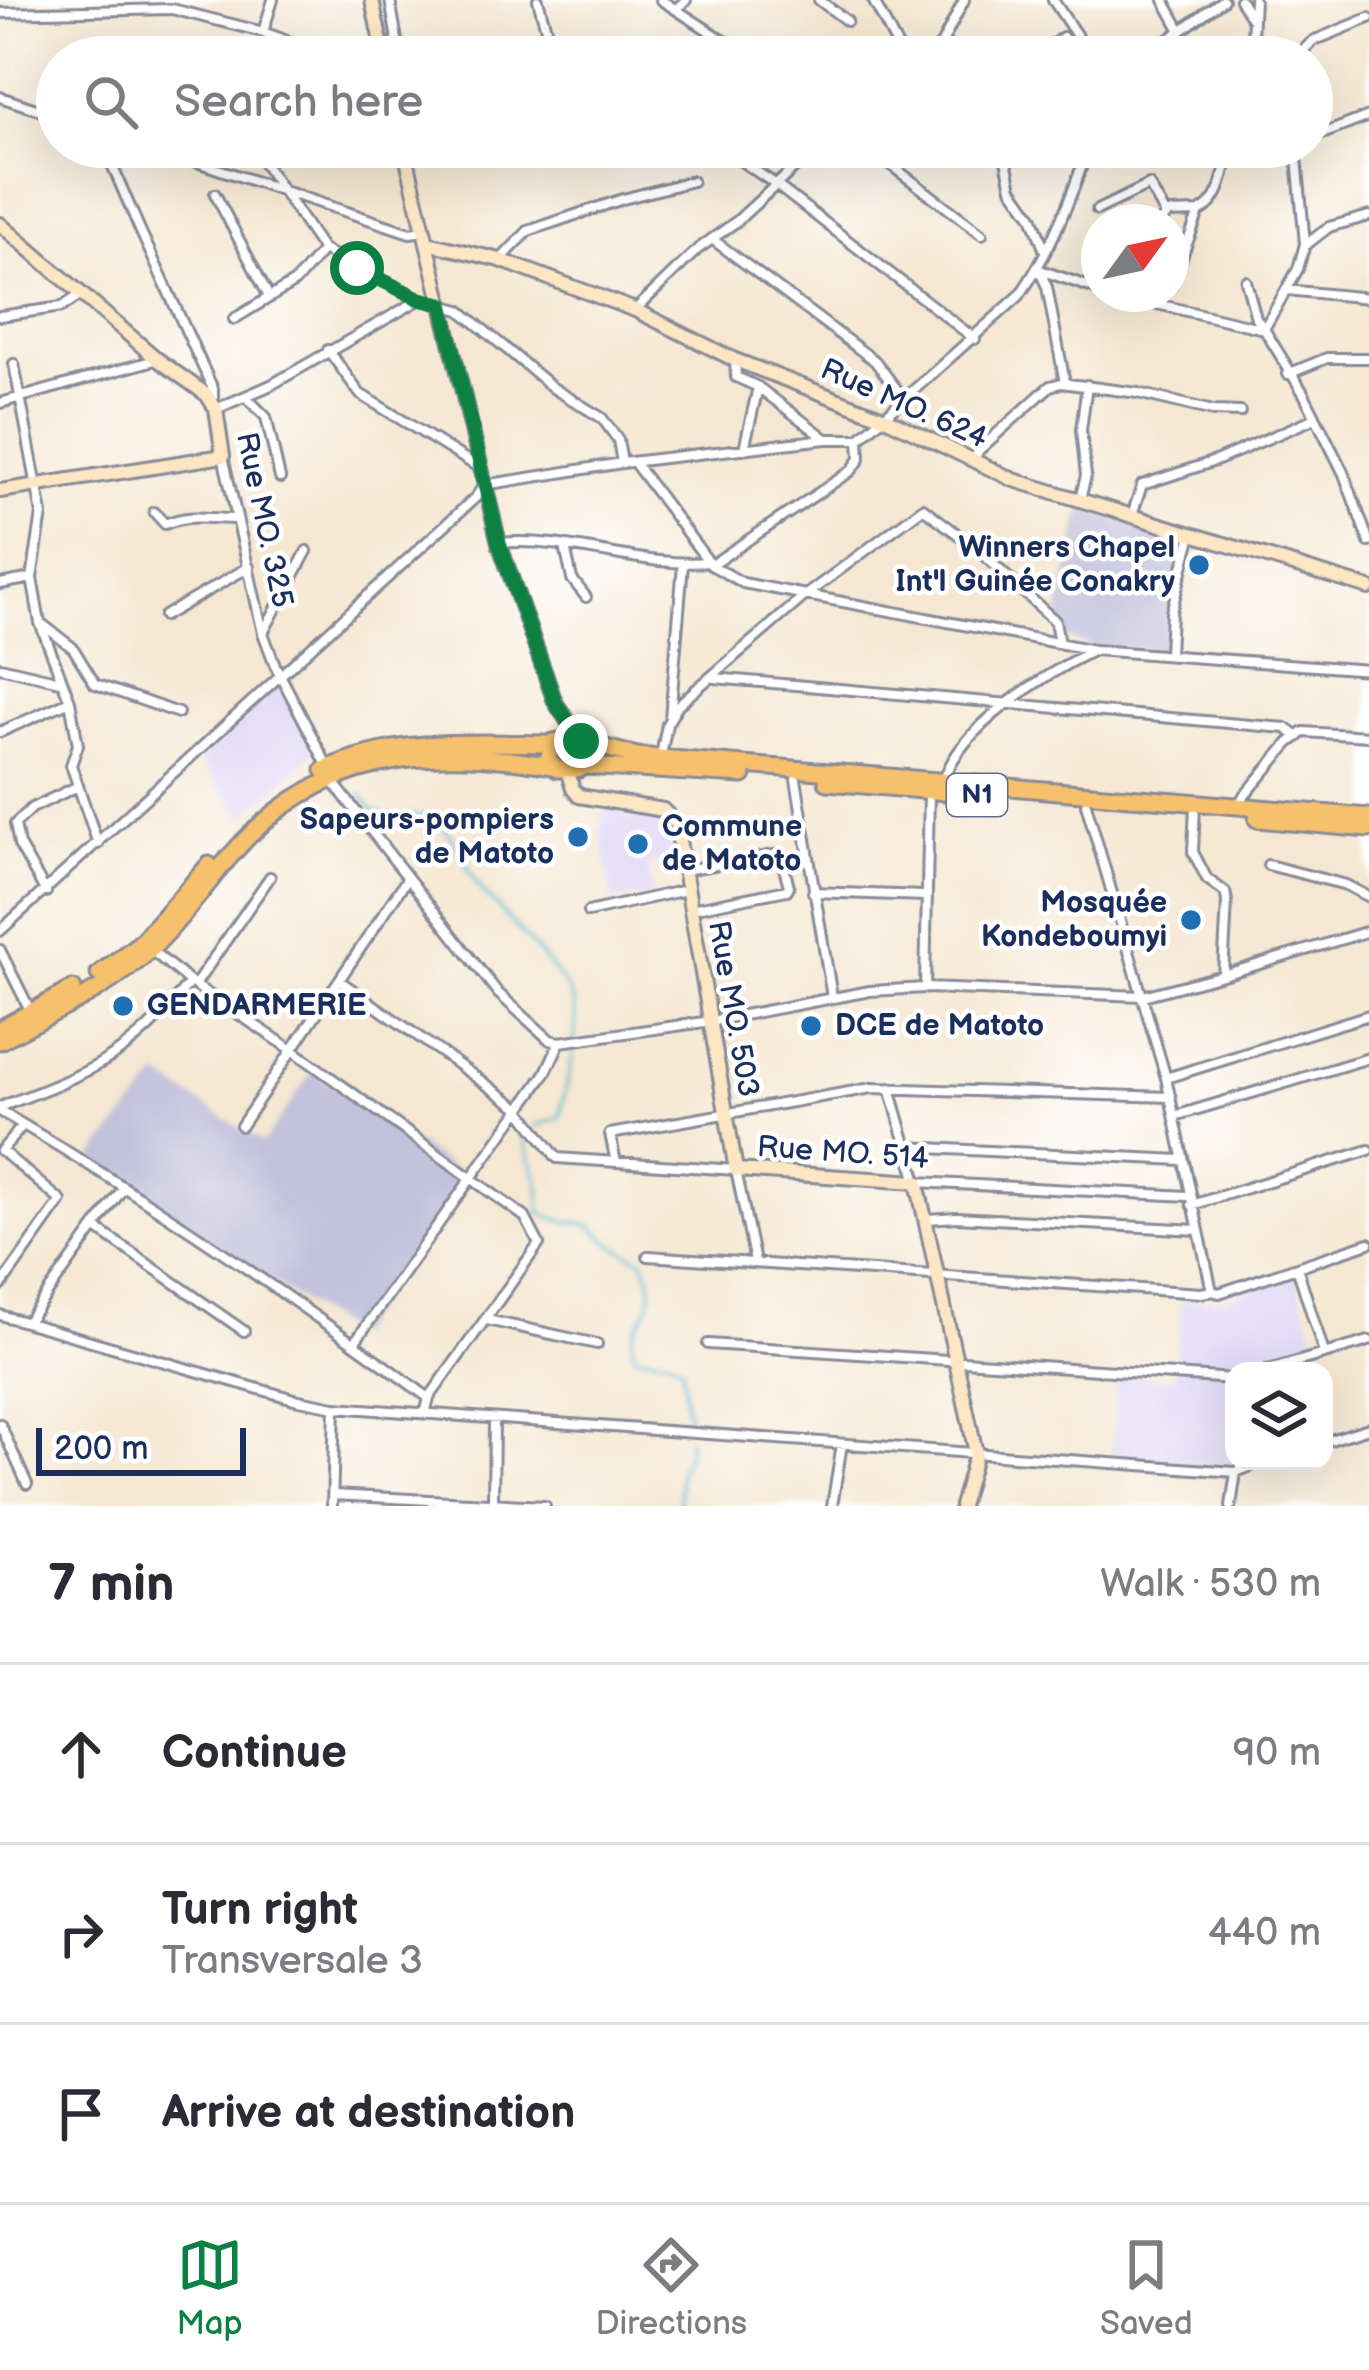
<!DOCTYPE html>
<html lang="en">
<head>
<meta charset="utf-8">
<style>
  body { margin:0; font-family:"Balsamiq Sans",sans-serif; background:#f7f7f7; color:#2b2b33 }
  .controls { position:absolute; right:36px; bottom:36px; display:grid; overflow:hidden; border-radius:24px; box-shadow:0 12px 48px #0002 }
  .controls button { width:108px; height:108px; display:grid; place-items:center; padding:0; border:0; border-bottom:3px solid #e1e1e2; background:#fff; color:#2b2b33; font:60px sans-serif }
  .compass { position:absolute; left:1081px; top:204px; width:108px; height:108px; border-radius:50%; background:#fff; box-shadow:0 12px 48px #0002; rotate:57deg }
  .scale { position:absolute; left:36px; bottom:30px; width:210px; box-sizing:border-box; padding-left:12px; border:6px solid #1b2f5e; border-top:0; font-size:33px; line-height:42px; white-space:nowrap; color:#1b2f5e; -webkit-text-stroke:9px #fff; paint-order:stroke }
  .stop { position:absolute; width:36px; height:36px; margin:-27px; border:9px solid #0b8043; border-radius:50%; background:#fff }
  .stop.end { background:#0b8043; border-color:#fff; box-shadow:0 3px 12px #0008 }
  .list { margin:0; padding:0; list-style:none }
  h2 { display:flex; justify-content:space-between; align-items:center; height:156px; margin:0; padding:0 48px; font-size:51px }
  h2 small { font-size:39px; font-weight:400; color:#7c7c81 }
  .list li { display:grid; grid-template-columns:78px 1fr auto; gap:36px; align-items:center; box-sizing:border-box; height:180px; padding:0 48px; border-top:3px solid #e1e1e2 }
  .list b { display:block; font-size:45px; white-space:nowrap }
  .list p { margin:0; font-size:39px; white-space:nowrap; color:#7c7c81 }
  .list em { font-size:39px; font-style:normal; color:#7c7c81 }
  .icon { flex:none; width:66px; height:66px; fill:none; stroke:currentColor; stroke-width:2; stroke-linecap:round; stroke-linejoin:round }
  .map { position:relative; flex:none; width:1369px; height:1506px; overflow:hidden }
  .search { position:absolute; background:#fff; box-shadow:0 12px 48px #0002; left:36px; right:36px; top:36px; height:132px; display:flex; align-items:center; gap:30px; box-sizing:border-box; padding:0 42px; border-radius:66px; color:#7c7c81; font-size:45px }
  .sheet { height:696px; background:#fff }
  nav { display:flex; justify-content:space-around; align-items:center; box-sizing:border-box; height:168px; border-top:3px solid #e1e1e2; background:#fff; font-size:33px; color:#7c7c81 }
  nav a { display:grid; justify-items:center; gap:6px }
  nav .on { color:#0b8043 }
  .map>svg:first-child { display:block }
  .built { fill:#ded5f5 }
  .industrial { fill:#c3c1db }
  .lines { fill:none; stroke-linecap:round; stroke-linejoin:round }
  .stream { stroke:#57bbd6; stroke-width:3 }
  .street-casing { stroke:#888b98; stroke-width:14 }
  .secondary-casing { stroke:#888b98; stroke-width:18 }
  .highway-casing { stroke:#888b98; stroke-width:21 }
  .street { stroke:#fff; stroke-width:8 }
  .secondary { stroke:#fce6c4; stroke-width:12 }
  .highway { stroke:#f7c06c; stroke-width:15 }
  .route { stroke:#0b8043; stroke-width:15 }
  .poi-dot { fill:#1f6fb2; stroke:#fff; stroke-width:4.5 }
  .labels { text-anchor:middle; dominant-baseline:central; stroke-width:9; stroke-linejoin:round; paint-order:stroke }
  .shield { fill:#fff; stroke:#5f6d8e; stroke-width:3 }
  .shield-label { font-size:27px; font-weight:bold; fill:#1b2f5e }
  .street-label { font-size:30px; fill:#1b2f5e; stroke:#fff }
  .poi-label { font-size:30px; font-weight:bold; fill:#1b2f5e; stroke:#fff; text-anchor:end }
</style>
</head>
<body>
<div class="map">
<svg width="1369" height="1506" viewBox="0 0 1369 1506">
  <rect width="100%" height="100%" fill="#fff"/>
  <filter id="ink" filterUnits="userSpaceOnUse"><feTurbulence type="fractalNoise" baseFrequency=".00833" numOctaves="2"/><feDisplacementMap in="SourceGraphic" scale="24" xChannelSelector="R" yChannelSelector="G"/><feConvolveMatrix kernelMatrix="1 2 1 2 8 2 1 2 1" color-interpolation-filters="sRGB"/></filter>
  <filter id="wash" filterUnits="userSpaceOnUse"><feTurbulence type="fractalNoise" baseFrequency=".004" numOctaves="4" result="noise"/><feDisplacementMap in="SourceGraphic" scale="48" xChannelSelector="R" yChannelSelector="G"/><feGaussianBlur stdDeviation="2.7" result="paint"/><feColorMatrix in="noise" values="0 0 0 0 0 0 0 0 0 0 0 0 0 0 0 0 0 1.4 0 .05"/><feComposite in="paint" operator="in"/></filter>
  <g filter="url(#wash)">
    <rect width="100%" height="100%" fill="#f5e7d1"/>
    <!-- built -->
    <path class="built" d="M280 685 314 752 244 818 198 760Z
      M605 808 622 812 629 820 637 814 670 823 676 860 647 864 652 895 612 902 600 829Z
      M1295 1273 1318 1350 1252 1371H1234L1231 1379 1235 1461 1228 1467 1111 1458 1117 1377 1174 1378 1181 1299 1219 1300Z"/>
    <!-- industrial -->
    <path class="industrial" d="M1082 509 1188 541 1167 615 1166 650 1095 648 1061 636 1059 611Z
      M312 1072 465 1177 354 1336 90 1160 159 1076 263 1143Z"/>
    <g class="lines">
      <!-- stream -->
      <path class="stream" d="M362 795 372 809 395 820C460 795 458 880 495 904 514 927 565 977 573 1002 582 1031 565 1087 560 1117L536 1126
        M525 1132 523 1138 541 1189 540 1213 562 1221 589 1224 613 1245 643 1260C672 1316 620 1317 635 1355L671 1359 682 1367 688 1428
        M679 1506 680 1468 688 1451V1438"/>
    </g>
  </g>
  <g filter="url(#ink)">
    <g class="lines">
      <defs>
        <path id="street" d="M390 0 400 57
          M538 0 548 36 556 45 586 57
          M661 0 750 57
          M819 0 847 21
          M873 0 903 57
          M1053 0 1091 57
          M1164 0 1180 29
          M1240 0 1252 19
          M676 9 686 0
          M0 13 172 9 263 32 333 57
          M263 32 273 0
          M925 57 941 45 964 0
          M1042 57 1045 50 1063 37
          M1145 57 1223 0
          M1251 57 1254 0
          M1296 57 1313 41 1369 18
          M0 97 57 116
          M1312 138 1369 116
          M110 147 112 165 140 230 213 389V400
          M152 147 410 233 425 231
          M253 147 323 250 420 299 460 310 553 388 602 418 618 440 622 463
          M720 147 775 184 975 339
          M867 147 982 234
          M1003 147 1012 188 1032 216 1044 249
          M215 194 269 297
          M1097 210 1149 185 1166 215
          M1161 222 1168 213 1199 212
          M712 239 875 361 904 399
          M1307 244 1329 227 1369 216
          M500 260 528 231 623 199 692 181
          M1039 269 1047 287 1065 383
          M1040 270 1099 290
          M1246 281 1256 318 1264 329 1298 269 1305 244 1296 147
          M1171 286 1199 212C1222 201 1224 171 1230 147
          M1286 290 1369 298
          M1114 294 1264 329 1304 394 1344 474 1369 542
          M636 309 698 249 737 221 817 147
          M0 316 62 307 80 295
          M234 319 295 282 323 250
          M328 350 360 394 478 467
          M735 360 736 377 758 387 825 438
          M14 364 42 514 32 578 40 623 70 701 78 745 71 765 98 844
          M1288 374 1327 358H1369
          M246 397 266 417 280 478
          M0 403 155 360
          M216 409 271 385 419 300
          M744 449 758 387
          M223 456 263 633 275 665 328 767
          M974 459 979 450 1050 386 1061 383 1138 393 1213 411 1240 412
          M636 465 711 565 743 583 1094 650
          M1080 499 1086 476 1081 430 1087 385
          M154 512 165 524C190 513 208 519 236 519
          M1132 515 1142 485 1218 460 1315 418
          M499 543C569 536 639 568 708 562
          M565 547 572 579 586 597
          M711 565 851 471 860 459 859 439
          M0 584 32 578
          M164 616 249 567
          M42 624 73 648 95 684 178 713
          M264 631 307 551
          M1169 655 1171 612 1192 534
          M0 667 60 681
          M714 678 1286 728 1298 737
          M670 718 683 564
          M0 732 70 701
          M661 756 667 724 678 705 807 594 923 508 976 548 1055 621 1059 643
          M796 779 832 997
          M944 781C958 728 1045 674 1094 650L1369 670
          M333 782 498 993 550 1040 560 1042 712 1021 870 991 925 988 1143 996 1223 975 1227 901 1225 892 1207 879 1193 852 1195 805
          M1086 804 1166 1078 1212 1291 1219 1293 1369 1243
          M1236 806 1289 743 1304 732 1369 736
          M1268 865 1346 885 1369 897
          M684 870 780 854 789 886 787 890 691 909
          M46 892 19 845 15 824 32 808 78 786
          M813 892 925 896
          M588 912 686 890
          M0 931 476 497 484 485 622 463 826 439H859L1019 296C1048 256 1073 195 1088 147
          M0 950 31 1012
          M151 950 190 982 294 1051 525 1217 539 1244 429 1398
          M1223 975 1369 931
          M340 981 518 1107 557 1158 736 1170 755 1262
          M195 985 270 877
          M925 988 929 792
          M1166 1078 1369 1015
          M890 1088 917 1182 1189 1196
          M0 1107C91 1072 127 1059 190 982
          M0 1111C148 1198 290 1296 429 1398L425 1414
          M1175 1116 1369 1058
          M241 1126 407 879
          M906 1147 1182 1160
          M1 1151 23 1125
          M616 1162 610 1134 872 1088 1171 1097
          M1192 1205 1369 1150
          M927 1219 957 1217 1198 1230
          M96 1228 244 1331
          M648 1256 1201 1293 1212 1291
          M1297 1267 1324 1353
          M0 1287 61 1201 2 1151
          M0 1315 294 1399 335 1407 1236 1472 1265 1461
          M487 1320 597 1344
          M27 1322 124 1187
          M354 1343 545 1074 560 1042
          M708 1344 1234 1379
          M1265 1371 1369 1341
          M0 1424 27 1484
          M1324 1442 1369 1428
          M333 1495 545 1506
          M493 1503 494 1421
          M332 1506 335 1407
          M832 1506 842 1444
          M1231 1506 1236 1472"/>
        <path id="secondary" d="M372 0 384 57
          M404 147 499 543 555 702 581 741
          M0 224 157 359 207 395 216 409 223 456 0 491
          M428 243 500 260 635 310 735 360 883 417 1014 480 1369 588
          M567 770 573 789 579 796 663 810 676 823 736 1170 917 1182 976 1453 961 1506"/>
        <path id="highway" d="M586 745 587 762 579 769H557L548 759 553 742 571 739 637 756 1369 817
          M584 766 743 775
          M324 770C395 737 474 743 551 744
          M827 782 970 794
          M1257 819 1369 829
          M99 974 140 943 209 865
          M0 1029 73 989
          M0 1041C49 1014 108 990 149 951 180 922 205 885 233 853 319 753 430 745 552 766"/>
      </defs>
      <!-- street casing -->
      <use href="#street" class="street-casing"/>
      <!-- secondary casing -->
      <use href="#secondary" class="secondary-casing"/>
      <!-- highway casing -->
      <use href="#highway" class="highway-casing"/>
      <!-- street -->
      <use href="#street" class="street"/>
      <!-- secondary -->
      <use href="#secondary" class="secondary"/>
      <!-- highway -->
      <use href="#highway" class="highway"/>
    </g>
  </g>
  <g class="lines" filter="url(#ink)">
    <!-- route -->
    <path class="route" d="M357 268 420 299 442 304 499 543 555 702 581 741"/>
  </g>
  <!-- markers -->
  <g class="poi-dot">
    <circle cx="1199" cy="565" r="12"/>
    <circle cx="578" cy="837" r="12"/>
    <circle cx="638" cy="844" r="12"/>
    <circle cx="1191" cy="920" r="12"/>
    <circle cx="123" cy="1006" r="12"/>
    <circle cx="811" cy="1026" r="12"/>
  </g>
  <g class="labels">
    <!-- shield labels -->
    <rect class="shield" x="947" y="774" width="60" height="42" rx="9"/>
    <g class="shield-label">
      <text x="977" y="795">N1</text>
    </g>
    <!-- street labels -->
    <g class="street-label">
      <text transform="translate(904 404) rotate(24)">Rue MO. 624</text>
      <text transform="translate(264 520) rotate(78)">Rue MO. 325</text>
      <text transform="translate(733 1009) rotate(80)">Rue MO. 503</text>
      <text transform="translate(843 1153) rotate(4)">Rue MO. 514</text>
    </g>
    <!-- poi labels -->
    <g class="poi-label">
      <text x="1175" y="548">Winners Chapel<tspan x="1175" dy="34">Int'l Guinée Conakry</tspan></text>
      <text x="554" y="820">Sapeurs-pompiers<tspan x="554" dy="34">de Matoto</tspan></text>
      <text x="662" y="827" text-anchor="start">Commune<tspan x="662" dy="34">de Matoto</tspan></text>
      <text x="1167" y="903">Mosquée<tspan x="1167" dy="34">Kondeboumyi</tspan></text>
      <text x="147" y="1006" text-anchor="start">GENDARMERIE</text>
      <text x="835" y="1026" text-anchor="start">DCE de Matoto</text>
    </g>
  </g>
</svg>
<div class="controls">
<button><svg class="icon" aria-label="layers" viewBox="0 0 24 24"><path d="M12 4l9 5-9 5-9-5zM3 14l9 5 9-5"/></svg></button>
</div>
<svg class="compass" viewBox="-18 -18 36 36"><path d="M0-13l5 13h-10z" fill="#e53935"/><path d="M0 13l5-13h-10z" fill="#7c7c81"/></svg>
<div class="scale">200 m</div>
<div class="stop" style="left:357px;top:268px"></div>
<div class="stop end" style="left:581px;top:741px"></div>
<div class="search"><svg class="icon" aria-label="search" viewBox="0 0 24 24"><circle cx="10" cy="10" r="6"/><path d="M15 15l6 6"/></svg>Search here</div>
</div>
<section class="sheet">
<h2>7 min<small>Walk · 530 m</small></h2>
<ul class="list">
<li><svg class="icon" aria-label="ahead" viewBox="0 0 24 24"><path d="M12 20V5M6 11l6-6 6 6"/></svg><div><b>Continue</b></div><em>90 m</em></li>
<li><svg class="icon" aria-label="right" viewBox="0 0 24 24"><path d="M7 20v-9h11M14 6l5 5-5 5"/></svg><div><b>Turn right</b><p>Transversale 3</p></div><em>440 m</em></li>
<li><svg class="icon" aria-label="arrive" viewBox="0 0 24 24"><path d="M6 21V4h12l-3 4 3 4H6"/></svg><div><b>Arrive at destination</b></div></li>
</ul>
</section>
<nav>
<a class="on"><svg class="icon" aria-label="map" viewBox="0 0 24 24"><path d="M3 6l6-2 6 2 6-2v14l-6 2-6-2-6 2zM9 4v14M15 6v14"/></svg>Map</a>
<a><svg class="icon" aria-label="directions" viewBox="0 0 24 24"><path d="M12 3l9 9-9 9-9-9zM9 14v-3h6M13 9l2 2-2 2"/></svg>Directions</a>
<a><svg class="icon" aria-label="saved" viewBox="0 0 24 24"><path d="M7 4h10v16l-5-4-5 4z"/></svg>Saved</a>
</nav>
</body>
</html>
